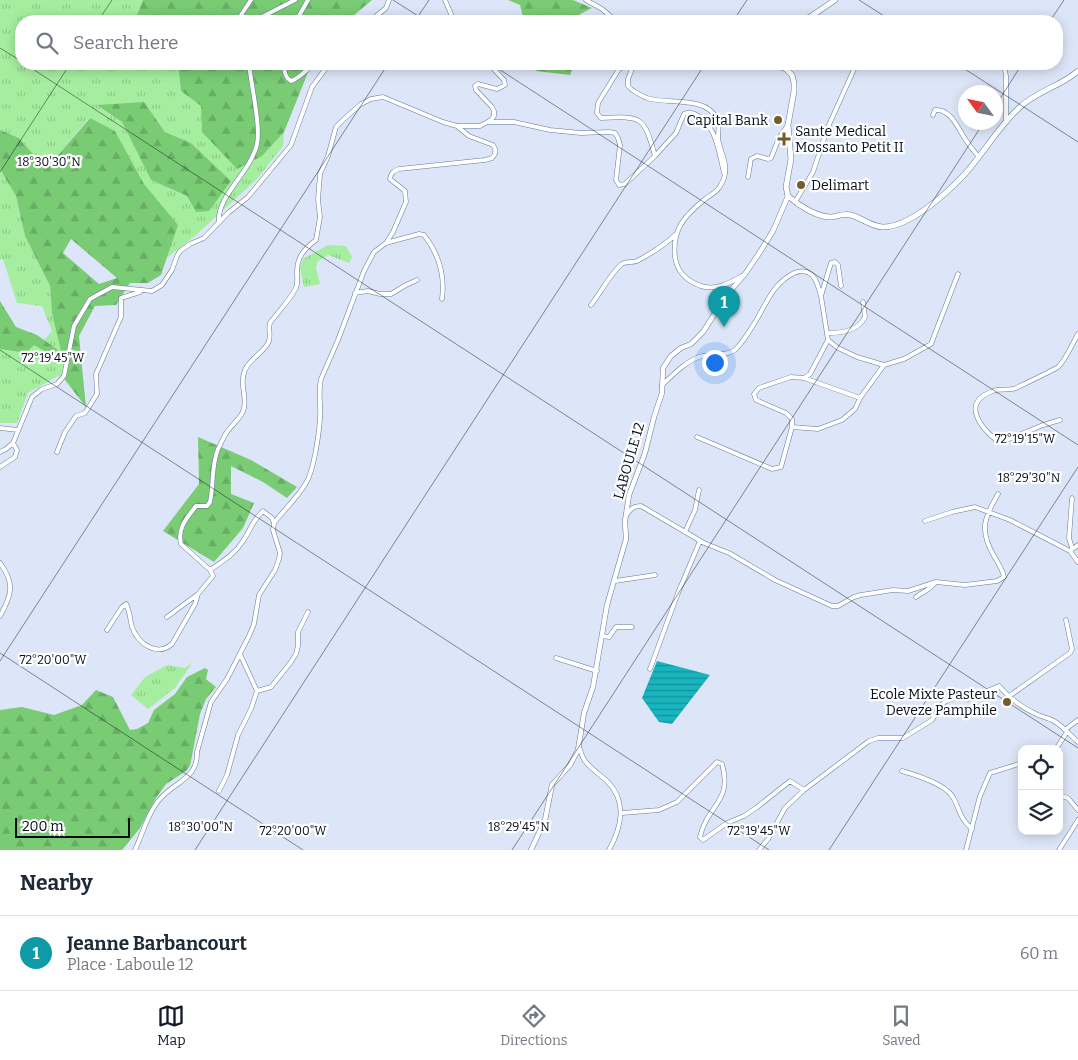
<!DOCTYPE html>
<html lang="en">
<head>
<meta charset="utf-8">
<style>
  body { margin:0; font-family:Bitter,serif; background:#f2f2f3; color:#1f2937 }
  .controls { position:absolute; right:15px; bottom:15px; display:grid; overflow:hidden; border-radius:10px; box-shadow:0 2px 12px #0003 }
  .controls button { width:45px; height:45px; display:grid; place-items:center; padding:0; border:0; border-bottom:1px solid #e0e1e3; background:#fff; color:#1f2937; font:25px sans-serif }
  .compass { position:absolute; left:958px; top:85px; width:45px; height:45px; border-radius:50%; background:#fff; box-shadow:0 2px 12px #0003; rotate:303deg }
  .scale { position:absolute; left:15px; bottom:12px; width:115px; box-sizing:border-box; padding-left:5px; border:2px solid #060c1a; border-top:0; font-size:14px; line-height:18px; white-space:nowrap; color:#060c1a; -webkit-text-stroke:4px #fff; paint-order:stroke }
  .you { position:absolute; left:714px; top:362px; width:18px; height:18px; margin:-12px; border:4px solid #fff; border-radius:50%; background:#1a73e8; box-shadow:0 0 0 8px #1a73e833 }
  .badge { display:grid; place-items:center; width:32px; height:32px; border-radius:50%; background:#111827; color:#fff; font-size:16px; font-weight:700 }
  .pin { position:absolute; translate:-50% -41px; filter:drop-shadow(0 1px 2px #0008) }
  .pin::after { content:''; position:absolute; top:26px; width:18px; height:15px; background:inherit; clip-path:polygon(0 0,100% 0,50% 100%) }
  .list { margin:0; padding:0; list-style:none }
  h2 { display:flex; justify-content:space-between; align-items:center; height:65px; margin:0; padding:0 20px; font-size:21px }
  h2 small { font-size:16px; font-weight:400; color:#747a83 }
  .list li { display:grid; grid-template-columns:32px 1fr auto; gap:15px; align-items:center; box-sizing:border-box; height:75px; padding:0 20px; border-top:1px solid #e0e1e3 }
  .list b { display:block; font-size:19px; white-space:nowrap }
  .list p { margin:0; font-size:16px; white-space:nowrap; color:#747a83 }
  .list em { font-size:16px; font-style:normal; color:#747a83 }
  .icon { flex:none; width:28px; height:28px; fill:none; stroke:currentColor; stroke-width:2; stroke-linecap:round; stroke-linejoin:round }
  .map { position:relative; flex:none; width:1078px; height:850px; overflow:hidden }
  .search { position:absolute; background:#fff; box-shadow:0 2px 12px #0003; left:15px; right:15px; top:15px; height:55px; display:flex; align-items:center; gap:12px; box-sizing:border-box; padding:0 18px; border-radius:20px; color:#747a83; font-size:19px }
  .sheet { height:140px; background:#fff }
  nav { display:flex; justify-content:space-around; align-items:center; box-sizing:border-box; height:70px; border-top:1px solid #e0e1e3; background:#fff; font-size:14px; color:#747a83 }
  nav a { display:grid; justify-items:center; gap:2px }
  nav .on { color:#111827 }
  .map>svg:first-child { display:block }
  .grass { fill:url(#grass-tufts); fill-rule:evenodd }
  .forest { fill:url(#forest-firs); fill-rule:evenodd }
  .water { fill:url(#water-rules) }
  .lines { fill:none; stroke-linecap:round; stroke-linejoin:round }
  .minor-casing { stroke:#64789f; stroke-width:5 }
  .tertiary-casing { stroke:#64789f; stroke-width:5.5 }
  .secondary-casing { stroke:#64789f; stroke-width:6 }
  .minor { stroke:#fff; stroke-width:4 }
  .tertiary { stroke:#fff; stroke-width:4.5 }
  .secondary { stroke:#fff; stroke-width:5 }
  .ticks { fill:none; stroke:#060c1a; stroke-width:1; stroke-opacity:0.45 }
  .poi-dot { fill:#755c2d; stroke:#fff; stroke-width:2 }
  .labels { text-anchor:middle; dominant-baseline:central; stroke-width:4.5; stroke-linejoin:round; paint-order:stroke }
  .poi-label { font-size:14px; fill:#060c1a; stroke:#fff; text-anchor:end }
  .street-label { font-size:14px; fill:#060c1a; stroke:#fff }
  .ticks-label { font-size:12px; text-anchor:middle; fill:#060c1a; stroke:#fff; stroke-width:4.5; stroke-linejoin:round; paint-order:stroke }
</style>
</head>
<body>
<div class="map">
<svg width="1078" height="850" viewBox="0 0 1078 850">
  <defs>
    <pattern id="grass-tufts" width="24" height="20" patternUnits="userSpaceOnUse" patternTransform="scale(1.25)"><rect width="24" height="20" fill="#a5ee9f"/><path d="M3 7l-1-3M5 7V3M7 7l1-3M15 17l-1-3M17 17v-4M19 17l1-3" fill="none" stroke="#8dcb88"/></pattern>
    <pattern id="forest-firs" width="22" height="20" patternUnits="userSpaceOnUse" patternTransform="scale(1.25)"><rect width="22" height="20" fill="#79cb74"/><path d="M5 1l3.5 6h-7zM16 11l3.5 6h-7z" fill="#67ad64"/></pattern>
    <pattern id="water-rules" width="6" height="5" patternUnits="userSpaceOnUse" patternTransform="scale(1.25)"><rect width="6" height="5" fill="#19b4be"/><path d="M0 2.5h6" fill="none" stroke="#14919a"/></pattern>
  </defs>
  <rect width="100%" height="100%" fill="#dde6f8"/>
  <!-- grass -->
  <path class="grass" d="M0 0H143L137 15 144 21H21V64H178L181 91 201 106 202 132 262 156 284 132 283 146 257 179 196 235 167 258 177 225 144 184 115 131 89 118 46 169 19 138 0 130ZM144 102 165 132 191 143 231 181 196 212 187 196 151 180 122 122Z
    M0 169 16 196 25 236 50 286 52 313 61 352 44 340 52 331 42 306 17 303 3 259 0 260Z
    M328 245 346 246 352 257 349 263 328 255 318 261 316 267 320 284 304 287 300 267 303 259Z
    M34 344 69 365 65 380 58 376 28 393 17 423H0V349L26 353Z
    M193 662 175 688 148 709 131 695 145 677 167 665 185 668Z"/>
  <!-- forest -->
  <path class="forest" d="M143 0H372L347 21H144L137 15Z
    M508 0H573L592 8 567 21H524L520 5Z
    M178 64H314L309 70 284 132 262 156 237 169 202 132 201 106 181 91Z
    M531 64H574L570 75 536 71Z
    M144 102 165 132 191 143 231 181 209 211 196 212 187 196 151 180 122 122 97 105Z
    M90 118 115 131 144 184 178 225 161 275 148 283H130L116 305 95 306 79 336 86 407 65 380 69 365 34 345 26 353 0 349V301L16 327 37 335 61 352 52 313 50 286 25 236 16 196 0 169V130L19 138 46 169ZM71 239 117 278 99 284 63 253Z
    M198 437 251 460 297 487 287 498 263 482 231 466V494L254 503 243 528 214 562 163 531 199 484Z
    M205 668 208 670 206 679 216 687 206 699 200 714 190 766 186 771 166 784 156 798 140 828 122 850H0V710L22 707 54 715 82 705 96 690 113 697 130 730 137 729 148 723 154 710 175 694 187 677Z"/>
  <!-- water -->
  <path class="water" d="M657 661 710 675 672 724 659 722 642 698Z"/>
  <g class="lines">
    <defs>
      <path id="minor" d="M445 0 454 21
        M586 0 602 9 616 21
        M237 21 251 0
        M254 21 295 0
        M296 21 308 0
        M370 21 386 8 389 0
        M284 64C284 71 285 78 291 81 299 79 307 69 314 64
        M630 64 619 69 598 103 597 113 601 118C642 116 644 116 655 156
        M634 64 628 79V86C633 92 640 95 647 98 667 105 706 95 717 119 720 125 718 131 718 137 719 152 729 162 724 178 719 192 714 192 704 200 684 216 672 230 675 257 677 272 687 281 701 286 717 291 731 282 744 275
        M1004 64 1006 76V120
        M933 115 935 110C952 108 959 132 968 143 971 148 975 152 978 156
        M489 122H514L550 130 581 133 609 132 615 133 618 138 620 145 616 180 619 185 625 184 655 156 676 133 684 114C688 112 690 112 695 114 716 123 719 153 724 173
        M748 177 751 159 757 156 768 159 771 158 779 138 788 125
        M795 202 813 172 828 127 856 65
        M219 222C216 197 251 172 257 144 261 127 251 84 249 64
        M386 243 419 234 424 235C439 254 445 276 442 299
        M355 293 368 291 380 294H391L406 285 417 280
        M591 305C599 295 613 270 622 264 626 261 633 263 637 261 652 253 664 246 676 234
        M827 333C842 333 858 331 865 317L863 302
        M828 340 838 348 857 357 884 365 904 359 931 344 958 274
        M804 378 810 374 828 340 821 296 831 263 835 262 838 265 841 286
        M662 385C673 375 685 362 699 357 710 353 727 357 736 349 743 342 749 332 754 324 766 305 772 284 794 273 799 271 807 270 812 275 817 280 819 289 821 296
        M1060 420 1043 425 1007 440H996C978 425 962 402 993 391 1000 388 1009 391 1016 388 1022 385 1054 370 1058 367 1065 361 1073 343 1078 334
        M792 427 818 429 842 420 855 409 860 398 884 365
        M0 428 18 430
        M697 437 772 469 781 467 792 427V419L786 413 756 400 754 394 759 388 791 377 804 378 860 398
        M0 452 6 449 13 443 32 397 42 389 57 384 64 376 74 326 90 299 112 287 152 291 162 285 172 270 177 256 180 251 190 244 204 238 228 213 248 197 291 145 312 87 329 64
        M57 452 65 432 76 416 85 413 97 394 96 374 121 317V298L140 292
        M0 467 15 457 17 450 13 443
        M626 516C630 509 633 506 641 506L704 543 729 553 775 580 832 606H838L854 597 861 595 893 590 908 591 936 582 965 585 997 581 1004 577C1003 570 998 563 994 556 979 530 984 518 998 494
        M925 521 952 512 975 507 1010 520 1070 551
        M685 532 695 510 699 490
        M1078 545 1070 551 1078 562
        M1072 548 1069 538 1072 498
        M0 563C15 583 12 595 0 616
        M210 570 181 544C177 528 187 518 196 506H207L210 502C214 485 211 466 218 449 221 444 223 437 227 432 232 424 243 417 244 408 247 394 239 385 245 370 249 359 266 351 269 341 271 335 268 329 270 323 278 312 290 300 296 288 298 283 297 278 297 272 297 257 304 249 316 240L320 217 318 200 320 174 328 156 336 127 344 119 361 104 371 99 383 97 443 122 457 126H480L491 120 494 116V111L492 107 476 90 475 86 478 84 497 89 505 85 504 80 489 64
        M615 581 655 575
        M916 597C925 590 928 592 936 582
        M167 617 198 594 213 576 210 570C223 561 235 554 243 541 252 528 251 522 263 511L272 518 274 523
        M107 630 122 607 126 604C130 611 130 620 132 627 138 644 157 657 172 644L195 604 198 594
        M602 636 609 637 616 627H632
        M556 658 597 671
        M650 669 678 593 700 541
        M257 691 271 687 291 662 296 654 298 646V632L308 612
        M1008 697 1070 653 1072 649 1066 620
        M1066 729 1078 720
        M579 747C581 752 582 757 585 761 592 770 601 775 608 782 628 803 621 828 609 850
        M1056 749 1067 732
        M902 771C916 775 948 785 954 799 960 811 961 820 972 829
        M219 791 227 775 238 735 251 709 257 691 240 654
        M1059 795 1068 798 1078 810
        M622 813 659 810 677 802 717 762 722 764C733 802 707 805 700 837L703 840 727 823 744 816 756 808 790 781 804 790 869 741 878 738H903L932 720 940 706 946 701 960 696 968 699 999 686C1010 699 1021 707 1036 714 1042 717 1049 718 1054 721 1064 727 1070 735 1078 742
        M135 850C144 831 149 807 166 793 181 780 198 775 197 752L211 702 227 679 249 636 254 624 259 595 275 570 279 559 280 553 273 530 274 523C284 510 298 497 306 483 314 470 319 434 320 418 321 405 318 392 321 379L338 340 364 271 374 252 386 243 393 232 406 202 405 191 390 179C391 173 393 171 399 169L485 160 492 158C496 154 497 150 493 145L469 136 457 126
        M759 850 768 839 785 808 804 790
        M966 850 980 796 990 773 1022 763
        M1059 850 1078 820"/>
      <path id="tertiary" d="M531 850 545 820 552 785 570 765 578 750 584 713 593 687 607 605 626 539 625 521 629 495 645 453 654 417 662 393 663 368 671 356 681 348 691 344 703 332 726 296 745 274 758 255 773 231 788 196"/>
      <path id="secondary" d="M798 21 810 17 835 0
        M750 64 778 66 786 69 792 75 794 83V91L788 125 791 159 786 187 788 196C798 205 818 218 832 217 838 216 844 213 851 215 862 218 870 226 882 227 909 228 947 193 964 175 984 153 998 127 1020 107 1037 91 1061 86 1078 71"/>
    </defs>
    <!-- minor casing -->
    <use href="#minor" class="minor-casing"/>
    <!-- tertiary casing -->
    <use href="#tertiary" class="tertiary-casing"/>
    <!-- secondary casing -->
    <use href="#secondary" class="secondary-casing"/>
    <!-- minor -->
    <use href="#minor" class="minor"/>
    <!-- tertiary -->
    <use href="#tertiary" class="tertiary"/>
    <!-- secondary -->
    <use href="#secondary" class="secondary"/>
  </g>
  <!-- ticks -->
  <path class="ticks" d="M393 0 426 21M859 0 892 21M98 21 112 0M415 21 429 0M733 21 747 0M1050 21 1064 0M0 48 21 61M25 64 1078 748M491 64 1078 445M957 64 1078 142M996 105 1022 64M0 172 70 64M0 350 769 850M0 653 303 850M0 661 388 64M195 850 705 64M512 850 984 122M829 850 1078 467"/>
  <!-- markers -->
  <g class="poi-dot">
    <circle cx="778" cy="120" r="5"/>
    <path d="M781.5 131.5h5v5h5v5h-5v5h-5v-5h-5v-5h5z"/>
    <circle cx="801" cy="185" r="5"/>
    <circle cx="1007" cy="702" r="5"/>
  </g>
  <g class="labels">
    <!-- poi labels -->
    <g class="poi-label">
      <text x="768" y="120">Capital Bank</text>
      <text x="795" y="131" text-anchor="start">Sante Medical<tspan x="795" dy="16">Mossanto Petit II</tspan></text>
      <text x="811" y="185" text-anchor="start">Delimart</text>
      <text x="997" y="694">Ecole Mixte Pasteur<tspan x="997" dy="16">Deveze Pamphile</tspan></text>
    </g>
    <!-- street labels -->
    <g class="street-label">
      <text transform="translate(629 461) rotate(-74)">LABOULE 12</text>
    </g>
  </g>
  <g class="ticks-label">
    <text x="49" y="166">18°30'30"N</text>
    <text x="53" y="362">72°19'45"W</text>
    <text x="1025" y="443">72°19'15"W</text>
    <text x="1029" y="482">18°29'30"N</text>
    <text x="53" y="664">72°20'00"W</text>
    <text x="201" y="831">18°30'00"N</text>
    <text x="519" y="831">18°29'45"N</text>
    <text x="293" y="835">72°20'00"W</text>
    <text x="759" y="835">72°19'45"W</text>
  </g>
</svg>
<div class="controls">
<button><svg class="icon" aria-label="locate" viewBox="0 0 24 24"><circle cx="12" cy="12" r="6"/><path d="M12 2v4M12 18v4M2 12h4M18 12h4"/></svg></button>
<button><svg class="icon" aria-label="layers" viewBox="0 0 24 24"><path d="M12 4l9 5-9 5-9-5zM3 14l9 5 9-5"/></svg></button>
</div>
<svg class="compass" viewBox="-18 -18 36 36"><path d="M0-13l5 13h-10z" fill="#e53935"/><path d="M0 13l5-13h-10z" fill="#747a83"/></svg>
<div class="scale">200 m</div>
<div class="you"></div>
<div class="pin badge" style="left:724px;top:327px;background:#0f9aa8">1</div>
<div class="search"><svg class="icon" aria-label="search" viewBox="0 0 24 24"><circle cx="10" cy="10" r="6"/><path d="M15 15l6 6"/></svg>Search here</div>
</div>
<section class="sheet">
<h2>Nearby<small></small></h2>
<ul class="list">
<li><span class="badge" style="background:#0f9aa8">1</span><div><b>Jeanne Barbancourt</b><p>Place · Laboule 12</p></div><em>60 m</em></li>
</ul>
</section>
<nav>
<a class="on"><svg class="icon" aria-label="map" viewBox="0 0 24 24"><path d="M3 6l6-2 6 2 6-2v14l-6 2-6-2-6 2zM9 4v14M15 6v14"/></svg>Map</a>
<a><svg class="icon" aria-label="directions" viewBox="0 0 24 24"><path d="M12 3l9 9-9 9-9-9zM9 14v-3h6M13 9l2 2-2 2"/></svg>Directions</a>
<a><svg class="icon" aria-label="saved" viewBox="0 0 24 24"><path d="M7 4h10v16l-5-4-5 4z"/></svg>Saved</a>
</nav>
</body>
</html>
